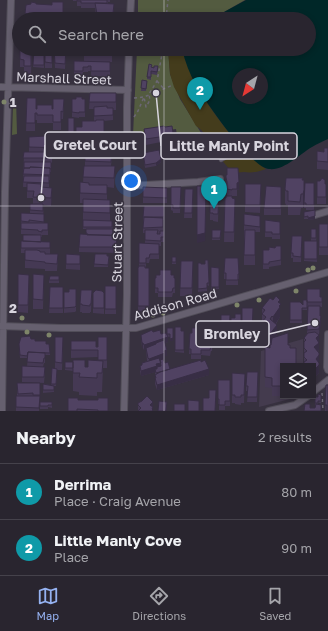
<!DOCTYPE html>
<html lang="en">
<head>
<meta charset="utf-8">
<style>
  body { margin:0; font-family:"Golos Text",sans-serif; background:#35313b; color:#f1f3f6 }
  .controls { position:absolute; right:12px; bottom:12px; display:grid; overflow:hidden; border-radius:0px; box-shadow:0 2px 6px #0003 }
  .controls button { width:36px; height:36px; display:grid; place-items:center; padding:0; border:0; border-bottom:1px solid #45424b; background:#29252f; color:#f1f3f6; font:20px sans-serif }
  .compass { position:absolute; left:232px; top:68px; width:36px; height:36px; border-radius:50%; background:#29252f; box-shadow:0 2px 6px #0003; rotate:216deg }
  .you { position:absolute; left:131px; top:181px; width:14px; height:14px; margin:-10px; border:3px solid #fff; border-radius:50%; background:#1a73e8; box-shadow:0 0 0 6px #1a73e833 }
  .badge { display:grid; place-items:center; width:26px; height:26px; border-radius:50%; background:#95b2f1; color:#fff; font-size:13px; font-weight:700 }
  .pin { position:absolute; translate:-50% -33px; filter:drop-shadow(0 1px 2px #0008) }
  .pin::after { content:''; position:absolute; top:21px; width:14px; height:12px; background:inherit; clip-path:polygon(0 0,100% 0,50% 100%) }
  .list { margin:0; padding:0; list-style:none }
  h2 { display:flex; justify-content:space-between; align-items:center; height:52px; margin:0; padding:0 16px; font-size:17px }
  h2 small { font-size:13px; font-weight:400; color:#a5a5aa }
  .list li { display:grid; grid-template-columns:26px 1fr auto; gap:12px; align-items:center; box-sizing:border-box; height:56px; padding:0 16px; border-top:1px solid #45424b }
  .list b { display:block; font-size:15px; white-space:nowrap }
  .list p { margin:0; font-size:13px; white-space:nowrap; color:#a5a5aa }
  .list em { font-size:13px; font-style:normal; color:#a5a5aa }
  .icon { flex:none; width:22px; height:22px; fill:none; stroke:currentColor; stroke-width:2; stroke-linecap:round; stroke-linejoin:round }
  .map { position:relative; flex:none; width:328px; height:411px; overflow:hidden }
  .search { position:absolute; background:#29252f; box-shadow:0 2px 6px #0003; left:12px; right:12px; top:12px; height:44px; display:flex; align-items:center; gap:10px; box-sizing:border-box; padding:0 14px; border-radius:22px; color:#a5a5aa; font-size:15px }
  .sheet { height:164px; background:#29252f }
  nav { display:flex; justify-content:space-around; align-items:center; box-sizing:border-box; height:56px; border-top:1px solid #45424b; background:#29252f; font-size:11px; color:#a5a5aa }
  nav a { display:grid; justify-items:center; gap:2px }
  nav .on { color:#95b2f1 }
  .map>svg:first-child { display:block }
  .built { fill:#443b4e }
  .green { fill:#535b40 }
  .sand { fill:#443c1c }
  .water { fill:#002728; fill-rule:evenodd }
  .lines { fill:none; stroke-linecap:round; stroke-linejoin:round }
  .service-casing { stroke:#524e59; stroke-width:4.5 }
  .minor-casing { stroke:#524e59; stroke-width:8 }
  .path { stroke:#6c6774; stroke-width:1.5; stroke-dasharray:3 3; stroke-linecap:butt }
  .service { stroke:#66606f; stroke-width:3 }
  .minor { stroke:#66606f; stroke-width:6 }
  .tree { fill:#7e8569 }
  .wall { fill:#453954 }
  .shaded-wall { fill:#382e45 }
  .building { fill:#504262; stroke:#382e45 }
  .grid { fill:none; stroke:#d8d5de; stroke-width:1; stroke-opacity:0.55 }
  .labels { text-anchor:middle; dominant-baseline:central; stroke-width:3; stroke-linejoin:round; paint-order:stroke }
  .street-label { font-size:13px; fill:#d8d5de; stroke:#37313f }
  .grid-label { font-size:13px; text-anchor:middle; font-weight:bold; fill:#d8d5de; stroke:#37313f; stroke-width:3; stroke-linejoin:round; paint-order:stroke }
  .leader { fill:none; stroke:#d8d5de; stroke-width:1.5 }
  .callout-dot { fill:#d8d5de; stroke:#37313f; stroke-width:1.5 }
  .callout { fill:#37313f; stroke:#d8d5de; stroke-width:1.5 }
  .callout-label { font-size:14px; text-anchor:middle; font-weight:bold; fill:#d8d5de }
</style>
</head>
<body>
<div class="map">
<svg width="328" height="411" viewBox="0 0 328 411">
  <rect width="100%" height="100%" fill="#37313f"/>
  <!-- built -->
  <path class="built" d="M303 339V366H283V396H295L290 399 259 407 261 351Z"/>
  <!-- green -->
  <path class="green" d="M138 0H245L224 12 204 17 200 19H138Z
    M137 49H168L170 74 180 99 211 149 205 154 181 160 176 129 133 135Z
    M16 98 17 134 12 135 13 105Z"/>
  <!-- sand -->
  <path class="sand" d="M168 49H182C191 87 234 146 266 169 258 172 252 173 244 172 241 172 238 173 235 172 221 167 210 134 196 126L174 87 170 74Z"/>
  <!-- water -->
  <path class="water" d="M246 0H328V139C323 141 317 144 312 147 300 154 284 171 269 169 251 168 206 102 196 86 190 74 185 62 182 49H309V19H197L224 12ZM238 74H262V98H238Z"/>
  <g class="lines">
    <defs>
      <path id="service" d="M221 160 255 141"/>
      <path id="minor" d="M130 19 131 0
        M0 87 128 90
        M128 186 198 182 220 179
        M315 215 328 211
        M0 326 61 328H136L328 272
        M328 334 327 367 328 370
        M313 392 328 380
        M2 411 5 192 11 0
        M124 411 127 294V107L129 49
        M269 411 295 405 308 396"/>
    </defs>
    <!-- service casing -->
    <use href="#service" class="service-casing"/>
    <!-- minor casing -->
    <use href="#minor" class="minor-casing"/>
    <!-- path -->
    <path class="path" d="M166 19 168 0
      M167 49 168 54
      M157 81 164 89
      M134 98 144 97 173 85
      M134 117 138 111 144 97 146 107 150 100 149 94 157 81 163 49
      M322 393 323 411"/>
    <!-- service -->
    <use href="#service" class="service"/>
    <!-- minor -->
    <use href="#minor" class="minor"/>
  </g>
  <!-- trees -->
  <g class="tree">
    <circle cx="4" cy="102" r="2.5"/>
    <circle cx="313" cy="268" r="2.5"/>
    <circle cx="308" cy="270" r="2.5"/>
    <circle cx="296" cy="291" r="2.5"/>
    <circle cx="259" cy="300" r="2.5"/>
    <circle cx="237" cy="305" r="2.5"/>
    <circle cx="163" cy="313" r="2.5"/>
    <circle cx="153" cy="315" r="2.5"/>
    <circle cx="22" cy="318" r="2.5"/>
    <circle cx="27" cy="332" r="2.5"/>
    <circle cx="49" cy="335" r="2.5"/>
  </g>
  <!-- wall -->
  <path class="wall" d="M73 0H110V2H108V4H114L113 19H80L92 18 96 16 95 8H81V6H77V1H73Z
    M36 4 63 19H28L25 18V13Z
    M20 49H32L31 74 24 73V67H20Z
    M34 49H44V68L33 67Z
    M45 49H52V50H49V51H52V68H45Z
    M54 49H66L65 69 55 68Z
    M84 49H112V62L84 61Z
    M74 61 110 62V76H91V71H88V72H83V76H74Z
    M151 67 158 69 157 75 151 74V80L147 79V77Z
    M142 80 147 81 146 91H141Z
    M90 93H116V110H113V120L104 121V137H113V144L118 145 117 156H112L111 166H115L114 188 107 187V200H110V221L83 220V203H80V182H83L84 166H85V148L89 149V148L86 147 87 139H76V127H82L96 121H94V109H89Z
    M27 98 36 109H53L64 99 63 119H61V130H53V123H37V120H35V131H26Z
    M72 99H85V117H79V118L72 117Z
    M68 118H74V138H68Z
    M165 127 173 133V139L166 140V141L146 145 144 134V129Z
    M29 137 46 139 64 140 63 153H52V163H51V172H50V180H49V187L52 195 51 206 43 205 44 223H48V235H42V237H41V242H50V254H45H58L57 271H45V269L25 268V253H21V241H23L38 235 21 234V213H30V204H33V198H27V187H23L24 152H29Z
    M328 148V170L317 169V161L324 152Z
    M143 153 161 162 156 166 145 168Z
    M226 175 239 189 237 190V196H232V198V197V198L235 199 234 242H224L225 198H226L227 196V189L226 185Z
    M303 178 304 204 303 208H301L300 215H288V205H286L285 203V189Z
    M317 181 325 184H326V204H317Z
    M305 183H314V210H306V208H304Z
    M245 184H261L260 213 245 212Z
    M171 187H181L180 213H173V211L171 210Z
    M281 187V215H264V208Z
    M167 188V203H143V197Z
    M219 188 218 222 213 221V220H210V189Z
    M185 189H193L192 218H184Z
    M164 206V220H163V231H164V242H161V246H159V259H150L149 263H146V268H149V312L138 311V268L139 266V243H145V233H143V217Z
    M304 212 315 219 308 220V219H304Z
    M244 214 260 216V232H255V265H244Z
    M83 220 112 221 113 235 117 236 116 253 79 252V247L86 235V229H83Z
    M265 220 280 222V239H272V237H265Z
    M319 224H328V255H319Z
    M311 229H316L317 262 304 261V241H311Z
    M212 230H221L220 240H212Z
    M302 236 301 262H293V258H291V253Z
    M281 246V265L269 267V269H263V250H269Z
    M66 254 80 255V270L66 269Z
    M95 254 109 256 108 267H94Z
    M172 257H176V264H172Z
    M208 260 209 286 207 285V291L198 292V263L201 264H205Z
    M181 261H193L192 296H180Z
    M211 267 219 268V289L211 290Z
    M224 273 239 274V279H238V285H226V279H224Z
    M18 274 29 275 28 313 18 312Z
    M33 274 44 275 43 309H33Z
    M171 275 174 278H175V293H173L172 297H158V293H155V278Z
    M59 276V283H49V280Z
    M105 286H116V314H105Z
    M50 287H63V313H49Z
    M76 289V311L75 312 64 313V292H69Z
    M81 290H92L91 312H90V313H82V312H80Z
    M93 293H104V314L93 313Z
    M320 297 322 302V307H320V316L321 321 319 335H318L319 343V350L318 351 319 353V373L313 379V366H304V338L307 334 308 307H307V304V310H302V323H290V302L303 305 307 300Z
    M273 300 280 303V317L276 324 277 335 275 337 283 366V396H272V388L265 387V347L270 348V345H269L268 344 266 346 264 344 262 346 258 343V327L262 321V308Z
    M242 308H253L252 336 242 335Z
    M241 314V339L231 338V318H235Z
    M221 315H230L229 338H226L225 343H221Z
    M175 327 181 331H184V353L175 352Z
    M167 328 173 341H170V337H168V342L165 343 167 356H165V359H163L165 363 170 369 201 362 209 375 157 390 155 384V372L141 376 140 371V366L142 365V363L147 361 146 349 144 350 143 348H142L141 335 153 332 167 335Z
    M211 330 213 335 212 351H211L210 356 201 355V359H191V354H189L190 333Z
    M55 337 63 345 62 370H57L56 386H54V392L43 393V384L51 385 52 368 55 369Z
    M107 337V368H103L102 392H97V396L79 395V392L73 391V371L65 370V362L85 367H88L98 360V357L71 358V341L98 347Z
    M31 339 35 341 46 344 50 353V355H45V363H44L43 367 45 372 44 383 22 382V366L27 367 28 355 27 358H20L19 344Z
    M258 372 257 402H247L248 391H246V386Z
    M232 373 245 374 244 403H241V405L235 404V403H232Z
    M218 380H230V406H225V410H219V404H218Z
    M17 383H40L39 411H16V396H17Z
    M326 385 328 411H325Z
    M321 395V403H318V404L321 411 315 408 316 406H315V397H318Z
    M78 400 108 411H68Z
    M40 402H52V408L48 407V409H40Z
    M153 402V411H138V403Z"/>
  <!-- shaded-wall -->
  <path class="shaded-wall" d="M161 159V162L156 166V163Z
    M304 180V204L303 208V194Z
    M239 182V189L237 190V183Z
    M206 186 205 241 197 243V235Z
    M52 188V195L51 206V198Z
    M315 216V219L308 220V218Z
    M280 300V317L273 327V317L278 302Z
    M321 316V321L319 335V329Z
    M277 325V335L269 345V335Z
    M264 334V344L262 346V337Z
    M268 334V344L266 346V336Z
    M319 335V350L314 355V347L316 338Z
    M168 337V342L156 346V343V346L144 350V345Z
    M173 338V341H170V339Z
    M142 343H143V348H142Z
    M167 350V356H165V359L149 364V359Z
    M319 355V363L316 359Z
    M161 363V368L155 370V372L141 376V371L156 364Z
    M319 365V373L313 379V371Z
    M209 369V375L157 390V385Z
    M153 402V411H150V405Z"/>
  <!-- building -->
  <path class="building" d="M77 0H107V3H81V1H77Z
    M31 2 36 3V4L52 5V2H63V19H52V15H39V18L29 17V15L25 13 26 5 31 4Z
    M95 3 114 4 113 13H110V14H97Z
    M80 16H90V18H92V16H97V18H101V19H80Z
    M20 49H31V66H24V60L20 59Z
    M34 49H44V65H33Z
    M45 49H49V51H52V63L45 62Z
    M54 49H66L65 64 55 63Z
    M84 49H112V52L84 51Z
    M74 61 110 62V71H91V66H88V67H83V71H74Z
    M149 64 152 65 151 67 154 68V66H158L157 72 151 71V77H147Z
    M142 80 147 81 146 89 141 88Z
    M90 93H116V102H89Z
    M76 97H82V99H85V112H79V113L72 112V99H76Z
    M27 98H36V109H37V105H52V109H53V99H64L63 112 61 111V122H53V115H37V113H35V123H26Z
    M107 106V108H113V115L94 116V107Z
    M68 118H74V135L68 136Z
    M96 120H104V134H76V127H82V121H96Z
    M164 126 165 127 172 126 173 133 166 135V136L146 139 144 129Z
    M46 136V139L64 140 63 148 29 147V137Z
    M85 148 112 149 111 162 85 161Z
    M324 148H328V162L317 161V151L324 152Z
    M159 150 161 159 156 163 145 165 143 153Z
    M24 152H52V158H23Z
    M24 162H51V169H50V168L30 167V168H24Z
    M84 166H115L114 178 83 177Z
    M30 167 50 168V175L23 174 24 168H30Z
    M227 168H238L239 182 237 183V189H232V190L227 189V182L226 177V175H227Z
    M24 176H49V183L23 182Z
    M286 178H303L302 180H304V190L303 194H301L300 202 288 201V191H286L285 189Z
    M322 178 325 180V184H326V197H317V181H320Z
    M80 182 89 183V185H107V194L80 193Z
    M27 183 41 184V187L52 188 51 198 33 197 34 191H27Z
    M305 183H314V205H306V203H304Z
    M245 184H261L260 205H245Z
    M197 186H206L205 233 197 235Z
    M266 186 281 187V208H264Z
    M143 187 167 188V198L143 197Z
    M171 187H181L180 208H173V205H171Z
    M212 188H219L218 214H213V213H210V189L212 190Z
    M185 189H193L192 213H184Z
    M226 196H232V198L235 199 234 232H224L225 198H226Z
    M83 199 110 200V213L83 212Z
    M30 204H43V211L30 210Z
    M144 206H164V217H143Z
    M315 210V216L308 218V216L304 217V212Z
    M21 213 44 214V222L29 220V222L21 221Z
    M244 214 260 216V227L244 225Z
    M144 217 163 218V227L143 228Z
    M83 220 112 221V227H83Z
    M265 220 280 222V234H272V232H265Z
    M21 223H48V230H42V232L38 231V230L21 229Z
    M319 224H328V247H319Z
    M86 229H113V235H87V233H86Z
    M311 229H316V238H311Z
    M145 230H158L157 234H160V231H164V237H161V241L145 240Z
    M212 230H221L220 238H212Z
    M245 230H255V255H244Z
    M80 234 117 236 116 247H79Z
    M23 235H41V242L23 241Z
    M292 236H302L301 257 293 256V253H291Z
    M21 241 50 242V248H21Z
    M304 241H317V259H304Z
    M139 243 159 244V254H150L149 258H146V263H139Z
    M276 246H281V260L269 262V264H263V250H269V247L275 248Z
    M25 250H37L40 251V252H45V254H58L57 264 45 263V262L25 260Z
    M66 254 80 255V264H66Z
    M95 254H107V256H109L108 265 94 264Z
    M172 257H176V262H172Z
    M225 258H238L239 274H238V280H226V273H224Z
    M205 260H208L209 283H207V288L198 289V263H201V264H205Z
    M181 261H193L192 288H180Z
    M139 266H145V268H149V306H138V268Z
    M211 267 219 268V287H211Z
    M160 270H171V275H174V278H175V288H173L172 292H158V288H155V278H156V275H160Z
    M18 274 29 275 28 305H18Z
    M33 274 44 275 43 300 33 299Z
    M50 276H59V280H49Z
    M105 286H116V309H105Z
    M50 287H63V308H49Z
    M69 289H76V306L75 307 64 308V292H69Z
    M307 289H320V297H322V302H307Z
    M81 290H92L91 304H90V306L82 305V304H80Z
    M96 290 102 291 104 293V308H93V293Z
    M276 296 280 300 278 302 281 304 279 306 280 307 273 317 272 316 270 319 277 325 269 335 268 334 266 336 264 334 262 337 258 333 260 329 258 327 266 317 262 314 265 310 262 308 270 298 273 300Z
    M303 300H307V308H302V320H290V302H300L303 305Z
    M308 306H320V316H321L319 329 307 330Z
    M242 308H253L252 330H242Z
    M235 314H241V336H231V318H235Z
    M221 315H230L229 336H226L225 341 221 340Z
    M201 324 211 325V330H213L212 346H211L210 350H201V354H191V349H189L190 333H192V328H201Z
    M175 327H181V331H184V350H175Z
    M167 328H173V338L170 339V334H167Z
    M152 330 153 332 160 330 161 334 166 333 168 337 144 345 143 343H142L141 335Z
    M315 332 319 335 316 338 319 343 314 347 319 353V355L316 359 319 363V365L313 371V366H304V362L307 360 304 357V353L307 351 304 348V342L306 340 304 338 308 333Z
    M288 333V345H290V348H296V366H283V386H272V378L265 377V347L270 348V345H271L272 338Z
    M30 336 31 339H35V341H46V344H49L50 353 28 352 27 356 20 355 19 344 21 337Z
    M55 337H63L62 363 55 362Z
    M98 337H107V360H98V350H71V341H96V347H98Z
    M164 340 167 350 164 351 165 353 149 359 148 358 146 348 156 344V343Z
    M28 352 45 353V358H44L43 363 27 362Z
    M159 358 161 363 156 364 157 366 141 371 140 366 142 365V363Z
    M163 359 165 363 168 362 170 369 156 373 155 369H157V367L161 366 160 360Z
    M73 360H85V367H88V360L103 361 102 373H97V378L79 377 80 373H73Z
    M201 360V362L205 360 209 369 157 385 155 378H156L155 375 160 372Z
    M65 362H73V368H65Z
    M22 366 45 367 44 377H22Z
    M52 368 57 369 56 384H51Z
    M247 372H258L257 397H247L248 386H246Z
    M232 373 245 374 244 395H241V397H235V395H232Z
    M218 380H230V401H225V405H219V399H218Z
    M17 383H40V395H33V393L18 394Z
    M43 384 54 386V390H43Z
    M326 385H328V411H327V405H325Z
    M209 390H216L215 411H203V398H209Z
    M318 394 321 395V401H318V403H315V397H318Z
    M16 396H40L39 408 16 407Z
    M147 396 153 402 150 405 153 407 152 409 153 410 152 411H138L141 408 138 405V403L142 401Z
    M68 398H78V400H98V398H108V411H98V410L77 409V411H68Z
    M188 400 199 401V411H188Z
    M159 401 167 402 166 411H158Z
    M40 402H52V405H48V406H40Z
    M174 404H185V411H174Z
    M305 404H310V408H315L316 404 321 405V411H304Z"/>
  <!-- grid -->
  <path class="grid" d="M164 0V19M164 49V411M0 206H328"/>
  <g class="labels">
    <!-- street labels -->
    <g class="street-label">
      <text transform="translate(64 78) rotate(2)">Marshall Street</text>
      <text transform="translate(117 242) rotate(-89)">Stuart Street</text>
      <text transform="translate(175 304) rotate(-16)">Addison Road</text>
    </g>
  </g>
  <g class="grid-label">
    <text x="13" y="107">1</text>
    <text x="13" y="313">2</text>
  </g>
  <!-- callouts -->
  <path class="leader" d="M41 198L45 145M156 93L161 146M315 323L269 334"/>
  <g class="callout-dot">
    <circle cx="41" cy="198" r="4"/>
    <circle cx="156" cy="93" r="4"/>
    <circle cx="315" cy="323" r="4"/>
  </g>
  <g class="callout">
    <rect x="45" y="132" width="100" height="26" rx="4"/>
    <rect x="161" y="133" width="136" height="26" rx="4"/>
    <rect x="196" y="321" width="73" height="26" rx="4"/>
  </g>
  <g class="callout-label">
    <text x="95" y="150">Gretel Court</text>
    <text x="229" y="151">Little Manly Point</text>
    <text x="232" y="339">Bromley</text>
  </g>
</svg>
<div class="controls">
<button><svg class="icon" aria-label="layers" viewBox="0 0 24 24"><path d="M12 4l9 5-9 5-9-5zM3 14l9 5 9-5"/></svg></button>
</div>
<svg class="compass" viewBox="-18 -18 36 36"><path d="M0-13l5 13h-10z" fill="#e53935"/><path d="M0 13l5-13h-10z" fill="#a5a5aa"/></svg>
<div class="you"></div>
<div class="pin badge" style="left:214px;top:209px;background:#0f9aa8">1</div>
<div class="pin badge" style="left:200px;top:110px;background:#0f9aa8">2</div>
<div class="search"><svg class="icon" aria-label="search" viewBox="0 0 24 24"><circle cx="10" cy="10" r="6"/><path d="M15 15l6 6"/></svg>Search here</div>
</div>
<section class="sheet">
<h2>Nearby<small>2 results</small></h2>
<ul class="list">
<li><span class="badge" style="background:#0f9aa8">1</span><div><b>Derrima</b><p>Place · Craig Avenue</p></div><em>80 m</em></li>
<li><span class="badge" style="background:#0f9aa8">2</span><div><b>Little Manly Cove</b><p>Place</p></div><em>90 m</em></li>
</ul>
</section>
<nav>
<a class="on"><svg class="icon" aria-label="map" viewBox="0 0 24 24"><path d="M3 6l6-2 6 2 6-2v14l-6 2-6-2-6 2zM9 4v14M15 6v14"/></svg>Map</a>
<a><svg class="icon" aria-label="directions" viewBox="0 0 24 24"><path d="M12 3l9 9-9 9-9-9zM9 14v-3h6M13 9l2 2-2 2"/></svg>Directions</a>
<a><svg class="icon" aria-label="saved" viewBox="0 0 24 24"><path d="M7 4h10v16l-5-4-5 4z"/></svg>Saved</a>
</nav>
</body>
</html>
